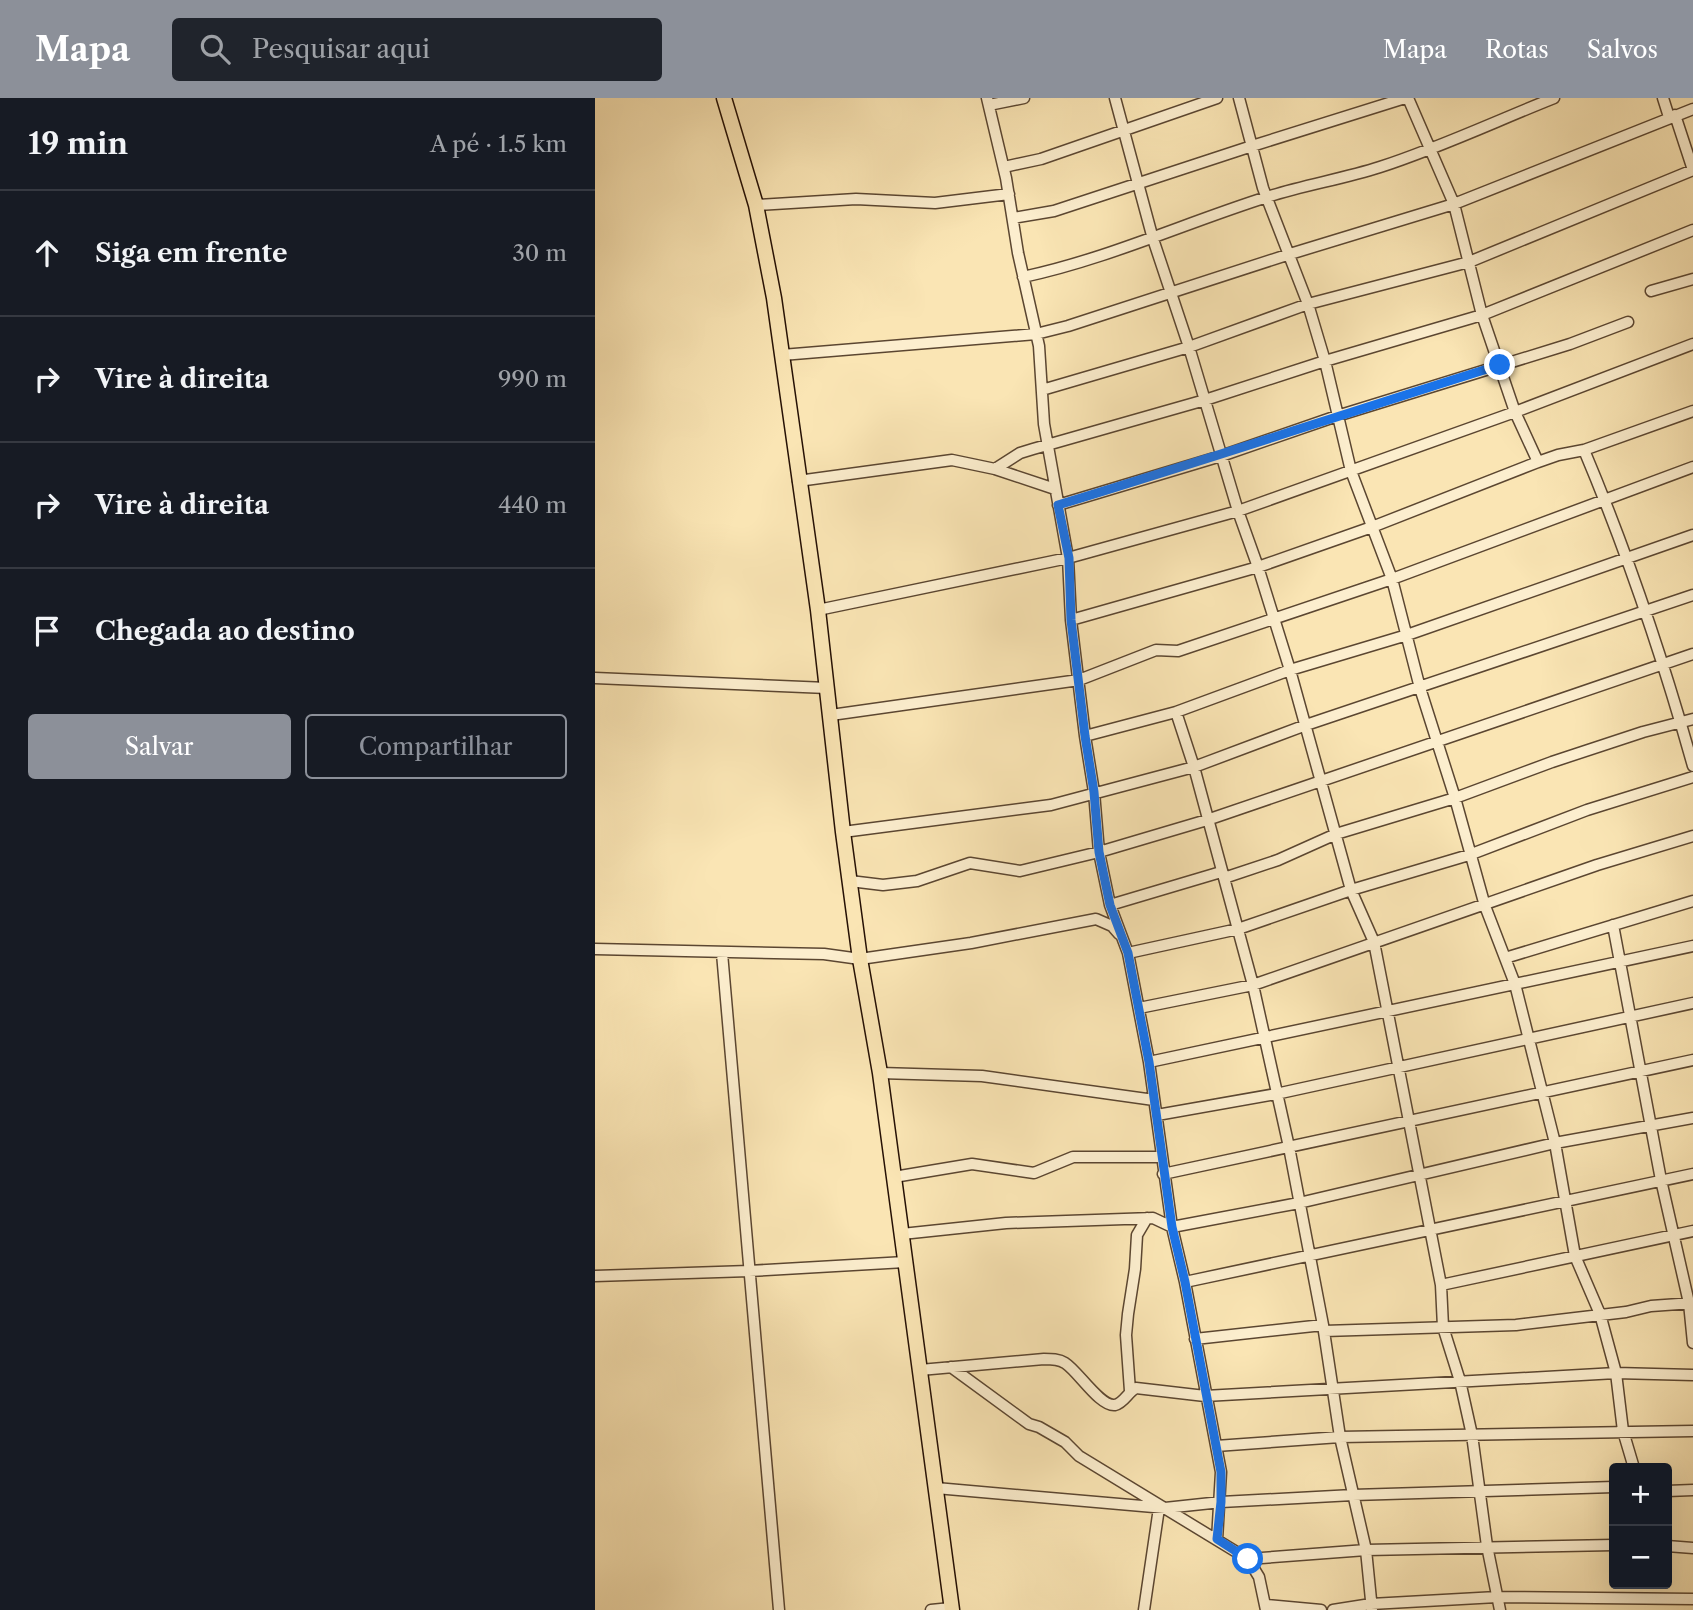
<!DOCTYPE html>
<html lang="pt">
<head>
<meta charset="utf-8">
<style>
  body { margin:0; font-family:"Libre Caslon Text",serif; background:#20242c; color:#f1f3f6 }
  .controls { position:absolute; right:21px; bottom:21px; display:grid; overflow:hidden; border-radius:7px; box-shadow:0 7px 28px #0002 }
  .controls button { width:63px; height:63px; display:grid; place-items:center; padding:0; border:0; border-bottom:2px solid #363941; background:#171b24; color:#f1f3f6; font:35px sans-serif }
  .stop { position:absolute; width:21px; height:21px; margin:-16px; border:5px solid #1a73e8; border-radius:50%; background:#fff }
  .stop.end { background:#1a73e8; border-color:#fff; box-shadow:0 2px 7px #0008 }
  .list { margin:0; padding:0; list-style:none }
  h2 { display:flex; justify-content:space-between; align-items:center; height:91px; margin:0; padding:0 28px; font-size:30px }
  h2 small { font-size:23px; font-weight:400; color:#9ea1a6 }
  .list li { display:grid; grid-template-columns:46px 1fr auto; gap:21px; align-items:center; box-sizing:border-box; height:126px; padding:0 28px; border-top:2px solid #363941 }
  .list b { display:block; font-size:26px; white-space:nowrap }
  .list em { font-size:23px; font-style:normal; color:#9ea1a6 }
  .actions { display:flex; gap:14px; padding:21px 28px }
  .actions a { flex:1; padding:16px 0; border:2px solid #8c9099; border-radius:7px; text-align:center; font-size:24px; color:#8c9099 }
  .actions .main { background:#8c9099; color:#fff }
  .icon { flex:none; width:38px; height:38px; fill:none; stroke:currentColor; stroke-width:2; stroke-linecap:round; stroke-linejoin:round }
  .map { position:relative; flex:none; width:1098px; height:1512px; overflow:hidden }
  header { display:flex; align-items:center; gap:42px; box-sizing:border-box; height:98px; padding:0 35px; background:#8c9099; color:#fff }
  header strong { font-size:33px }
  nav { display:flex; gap:38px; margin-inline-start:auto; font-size:24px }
  .search { width:490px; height:63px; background:#20242c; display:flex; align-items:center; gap:18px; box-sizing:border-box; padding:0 24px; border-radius:7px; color:#9ea1a6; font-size:26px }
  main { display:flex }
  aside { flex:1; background:#171b24 }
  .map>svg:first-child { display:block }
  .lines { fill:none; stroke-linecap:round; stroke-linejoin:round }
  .minor-casing { stroke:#5b4631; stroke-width:13 }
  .major-casing { stroke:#261105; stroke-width:17 }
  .minor { stroke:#fceece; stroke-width:10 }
  .major { stroke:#fae5b4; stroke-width:14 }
  .route { stroke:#1a73e8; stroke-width:9 }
</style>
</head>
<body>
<header>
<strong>Mapa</strong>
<div class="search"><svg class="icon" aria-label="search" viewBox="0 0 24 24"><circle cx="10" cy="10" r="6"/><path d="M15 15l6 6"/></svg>Pesquisar aqui</div>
<nav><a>Mapa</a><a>Rotas</a><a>Salvos</a></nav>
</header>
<main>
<aside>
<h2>19 min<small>A pé · 1.5 km</small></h2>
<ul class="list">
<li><svg class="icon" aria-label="ahead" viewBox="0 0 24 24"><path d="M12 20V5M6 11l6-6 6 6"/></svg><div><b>Siga em frente</b></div><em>30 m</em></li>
<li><svg class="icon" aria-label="right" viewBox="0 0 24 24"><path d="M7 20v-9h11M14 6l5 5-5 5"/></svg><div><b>Vire à direita</b></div><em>990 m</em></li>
<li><svg class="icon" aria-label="right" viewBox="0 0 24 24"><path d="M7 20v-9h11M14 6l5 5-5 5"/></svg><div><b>Vire à direita</b></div><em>440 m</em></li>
<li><svg class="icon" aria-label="arrive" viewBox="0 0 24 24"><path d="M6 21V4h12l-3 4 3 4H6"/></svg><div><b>Chegada ao destino</b></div></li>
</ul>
<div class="actions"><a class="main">Salvar</a><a>Compartilhar</a></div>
</aside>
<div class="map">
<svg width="1098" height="1512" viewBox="0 0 1098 1512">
  <rect width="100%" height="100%" fill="#fae5b4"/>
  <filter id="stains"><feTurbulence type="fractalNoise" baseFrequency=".00286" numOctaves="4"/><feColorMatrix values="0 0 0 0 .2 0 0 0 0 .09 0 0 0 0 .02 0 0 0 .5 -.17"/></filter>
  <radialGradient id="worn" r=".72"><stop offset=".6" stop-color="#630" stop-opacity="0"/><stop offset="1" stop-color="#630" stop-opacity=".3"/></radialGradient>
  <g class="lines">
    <defs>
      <path id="minor" d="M392 0 411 80 423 155 444 248 449 326 473 460 476 522 490 638 499 694 504 754 515 807 533 855 554 964 577 1129 590 1184 626 1374 622 1442
        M520 0 558 141 594 249 643 413 663 469 695 572 756 792 779 844 846 1187 848 1229 865 1283 877 1337 892 1448 905 1512
        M644 0 668 90 713 206 730 263 756 373 797 481 825 590 860 700 890 808 920 886 960 1045 980 1158 1005 1216 1021 1275 1028 1333 1039 1370
        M813 0 859 106 887 217 920 314 943 364 963 357 989 352C1032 454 1068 561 1098 668
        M1068 0 1074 19
        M394 7 429 0
        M409 69 446 61 622 0
        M161 107 261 101 340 105 414 96
        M418 120 459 113 657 48 810 0
        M428 179C512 161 590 125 672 99 709 87 748 81 785 69 844 50 901 23 959 0
        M1056 193 1098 181
        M187 257 441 236 473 228 695 156 859 106 1098 11
        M447 292 594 249 713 206 874 164 1098 72 1080 17
        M989 352 1098 313
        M400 371 425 355 438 351 610 302 730 263 887 217 1098 132
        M203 383 357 362 400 371 460 391
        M463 407 626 358 742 318 975 246 1033 224
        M223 512 473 460 643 413 920 314 1098 246
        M476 522 663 469 777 429 943 364
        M0 580 232 590
        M581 614 599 669 658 887 694 1049 728 1227 745 1339 771 1452 777 1512
        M236 617 484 582 561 552 583 553 797 481 1098 369
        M490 638 581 614 695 572 812 537 1098 437
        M248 734 456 707 599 669 711 627 1098 497
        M629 780 683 762 741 736 860 700 957 664 1048 634 1098 621
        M255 783 288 787 322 783 375 765 425 773 504 754 612 722 1098 556
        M515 807 626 774
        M1018 827 1066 1082 1094 1205 1098 1245
        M0 851 229 856 265 861 376 845 501 821 517 828 524 836
        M127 855 184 1512
        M533 855 643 831 756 792 874 757 992 712 1098 679
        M910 860 1098 803
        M544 910 658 887 1002 767 1098 738
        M554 964 1098 848
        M285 975 387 978 559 1002
        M562 1017 681 996 1098 905
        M568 1076 1098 962
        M299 1079 377 1066 439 1075 478 1059H565
        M307 1136 411 1125 558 1120 577 1129 704 1105 960 1045 1098 1020
        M0 1178 154 1173 310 1164
        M590 1184 1098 1076
        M846 1187 1098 1133
        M729 1233 921 1227 1031 1214 1056 1208 1098 1205
        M600 1241 728 1227
        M356 1269 434 1326 444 1329 470 1344 484 1358 653 1461 664 1479 671 1512
        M325 1272 449 1261C456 1261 464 1261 470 1265 483 1273 505 1309 520 1307 529 1305 533 1294 541 1290L610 1298 1021 1275 1098 1277
        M535 1293 531 1237 533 1216 540 1171 542 1137 552 1120
        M621 1348 745 1339 1098 1333
        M341 1390 570 1410 626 1404 758 1397 1019 1389
        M1072 1393 1098 1392
        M1072 1448 1098 1450
        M653 1461 771 1452 1019 1447
        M672 1507 726 1512
        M336 1512 356 1510
        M549 1512 564 1410
        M738 1512 776 1506 902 1499 1098 1501"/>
      <path id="major" d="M129 0 161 107 179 200 223 512 248 734 265 861 285 975 357 1512"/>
    </defs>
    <!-- minor casing -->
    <use href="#minor" class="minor-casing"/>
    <!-- major casing -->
    <use href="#major" class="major-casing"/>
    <!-- minor -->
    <use href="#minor" class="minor"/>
    <!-- major -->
    <use href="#major" class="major"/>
  </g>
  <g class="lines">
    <!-- route -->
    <path class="route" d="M653 1461 622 1441 626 1404V1374L590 1184 577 1129 554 964 533 855 515 807 504 754 499 694 490 638 476 522 474 460 463 407C611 362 758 313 905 267"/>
  </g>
  <rect width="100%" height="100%" filter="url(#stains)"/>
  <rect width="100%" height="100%" fill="url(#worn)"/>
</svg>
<div class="controls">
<button>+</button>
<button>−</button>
</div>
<div class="stop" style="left:653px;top:1461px"></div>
<div class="stop end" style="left:905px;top:267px"></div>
</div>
</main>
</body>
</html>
